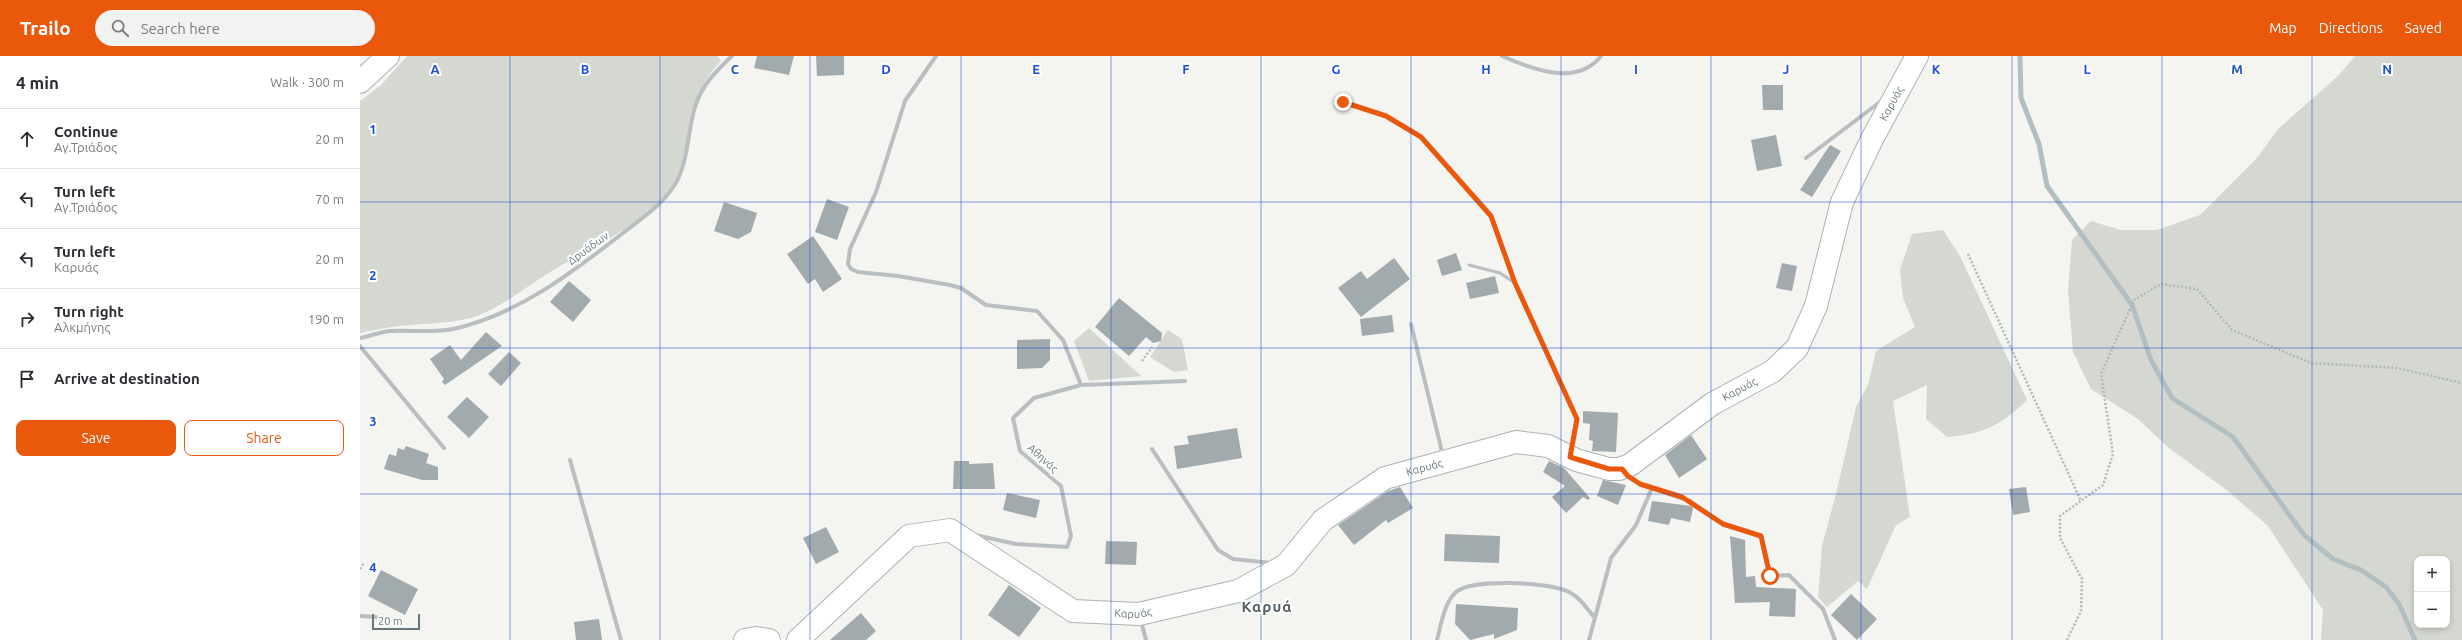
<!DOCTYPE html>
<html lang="en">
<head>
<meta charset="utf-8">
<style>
  body { margin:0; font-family:Ubuntu,sans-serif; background:#f2f2f3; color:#2b2b33 }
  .controls { position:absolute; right:12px; bottom:12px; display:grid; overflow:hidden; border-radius:8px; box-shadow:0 2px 6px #0003 }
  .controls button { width:36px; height:36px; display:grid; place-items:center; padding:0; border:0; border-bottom:1px solid #e1e1e2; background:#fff; color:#2b2b33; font:20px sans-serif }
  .scale { position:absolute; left:12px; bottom:10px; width:48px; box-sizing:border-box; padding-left:4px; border:2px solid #67777e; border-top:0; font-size:11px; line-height:14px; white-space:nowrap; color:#67777e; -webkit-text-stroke:3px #fff; paint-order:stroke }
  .stop { position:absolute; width:12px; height:12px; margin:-9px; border:3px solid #ea580c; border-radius:50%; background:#fff }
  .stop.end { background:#ea580c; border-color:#fff; box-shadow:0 1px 4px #0008 }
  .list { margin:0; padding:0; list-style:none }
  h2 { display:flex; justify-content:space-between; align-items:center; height:52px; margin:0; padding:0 16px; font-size:17px }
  h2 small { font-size:13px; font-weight:400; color:#7c7c81 }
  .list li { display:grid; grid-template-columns:26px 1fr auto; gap:12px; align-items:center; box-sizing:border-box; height:60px; padding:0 16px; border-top:1px solid #e1e1e2 }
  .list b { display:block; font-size:15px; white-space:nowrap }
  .list p { margin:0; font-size:13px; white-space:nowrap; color:#7c7c81 }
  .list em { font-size:13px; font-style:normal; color:#7c7c81 }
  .actions { display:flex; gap:8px; padding:12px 16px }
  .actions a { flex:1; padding:9px 0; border:1px solid #ea580c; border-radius:8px; text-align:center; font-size:14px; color:#ea580c }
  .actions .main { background:#ea580c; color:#fff }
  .icon { flex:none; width:22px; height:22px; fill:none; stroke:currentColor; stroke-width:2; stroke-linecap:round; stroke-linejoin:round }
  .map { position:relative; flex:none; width:2102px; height:584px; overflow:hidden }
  header { display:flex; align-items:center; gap:24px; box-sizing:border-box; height:56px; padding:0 20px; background:#ea580c; color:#fff }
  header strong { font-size:19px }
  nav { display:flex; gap:22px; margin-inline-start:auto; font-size:14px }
  .search { width:280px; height:36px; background:#f2f2f3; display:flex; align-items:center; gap:10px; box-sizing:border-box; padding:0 14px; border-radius:22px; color:#7c7c81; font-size:15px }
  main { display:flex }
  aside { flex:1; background:#fff }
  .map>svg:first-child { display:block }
  .green { fill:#d4d8d1; fill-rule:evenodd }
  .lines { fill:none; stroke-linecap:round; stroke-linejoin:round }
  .stream { stroke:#b2bfc1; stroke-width:5 }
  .building { fill:#a1aaad }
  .secondary-casing { stroke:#acb2b5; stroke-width:24 }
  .path { stroke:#b3b7b8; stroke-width:2.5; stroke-dasharray:2 2; stroke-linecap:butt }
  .lane { stroke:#b9bec0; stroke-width:3 }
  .street { stroke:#b9bec0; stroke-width:4 }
  .secondary { stroke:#fff; stroke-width:22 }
  .route { stroke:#ea580c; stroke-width:5 }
  .grid { fill:none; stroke:#1d4ed8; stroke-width:1; stroke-opacity:0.55 }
  .labels { text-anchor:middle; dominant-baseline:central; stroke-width:4; stroke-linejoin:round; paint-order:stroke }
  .street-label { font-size:11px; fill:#67777e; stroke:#fff }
  .district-label { font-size:15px; font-weight:bold; letter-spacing:1px; fill:#545f64; stroke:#fff }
  .grid-label { font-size:13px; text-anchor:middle; font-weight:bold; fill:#1d4ed8; stroke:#fff; stroke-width:4; stroke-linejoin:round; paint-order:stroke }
</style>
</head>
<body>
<header>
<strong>Trailo</strong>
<div class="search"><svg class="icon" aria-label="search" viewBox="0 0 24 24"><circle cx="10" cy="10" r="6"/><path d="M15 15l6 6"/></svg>Search here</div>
<nav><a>Map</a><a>Directions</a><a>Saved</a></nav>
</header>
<main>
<aside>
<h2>4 min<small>Walk · 300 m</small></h2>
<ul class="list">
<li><svg class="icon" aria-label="ahead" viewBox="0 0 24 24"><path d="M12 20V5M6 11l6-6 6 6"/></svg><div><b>Continue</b><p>Αγ.Τριάδος</p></div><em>20 m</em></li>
<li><svg class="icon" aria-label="left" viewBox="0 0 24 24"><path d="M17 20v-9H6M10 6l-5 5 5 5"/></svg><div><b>Turn left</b><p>Αγ.Τριάδος</p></div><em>70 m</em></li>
<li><svg class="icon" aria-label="left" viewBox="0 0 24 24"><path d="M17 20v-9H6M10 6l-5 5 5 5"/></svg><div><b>Turn left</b><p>Καρυάς</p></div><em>20 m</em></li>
<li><svg class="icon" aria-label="right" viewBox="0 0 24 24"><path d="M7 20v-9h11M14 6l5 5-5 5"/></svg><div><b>Turn right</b><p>Αλκμήνης</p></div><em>190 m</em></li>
<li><svg class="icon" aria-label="arrive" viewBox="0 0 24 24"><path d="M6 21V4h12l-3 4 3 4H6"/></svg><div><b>Arrive at destination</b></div></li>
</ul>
<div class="actions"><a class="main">Save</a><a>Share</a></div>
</aside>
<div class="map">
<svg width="2102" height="584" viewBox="0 0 2102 584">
  <rect width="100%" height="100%" fill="#f4f4f1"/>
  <!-- green -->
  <path class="green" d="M47 0H357L361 5C323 43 336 93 309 135 289 166 220 197 187 218 163 233 141 252 114 261 93 267 72 267 51 269 34 270 17 273 0 277V45L21 29Z
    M1995 0H2102V584H1961L1963 554 1908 470 1868 435 1809 392 1778 363 1731 333 1713 296 1708 234 1712 184 1731 165 1761 174H1797L1840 159 1897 102 1918 73 1979 19ZM2057 503H2087V569H2057Z
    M1583 174 1600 200 1667 344C1640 370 1624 378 1587 381L1566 363 1567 329 1533 345 1550 461 1536 469 1507 533 1498 525 1467 551 1458 541 1462 490 1476 438 1496 351 1508 329 1516 295 1555 271 1543 242 1540 214 1552 178Z
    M729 272 781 320 729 325 714 285Z
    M808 274 822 283 828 314 814 316 790 301Z"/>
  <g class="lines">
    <!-- stream -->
    <path class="stream" d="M1660 0 1661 42 1679 88 1687 130 1772 249 1791 304 1812 342 1873 381 1944 479 1973 503 2001 514 2026 531 2039 548 2055 584"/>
  </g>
  <!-- building -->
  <path class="building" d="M397 0H434L429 19 394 12Z
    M456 0H484V19L457 20Z
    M1402 29H1423V54H1403Z
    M1416 79 1422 110 1397 115 1391 84Z
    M1470 89 1481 95 1452 141 1440 134Z
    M467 143 489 151 477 184 455 176Z
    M364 146 397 157 391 176 378 183 354 175Z
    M453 180 482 223 463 236 455 223 448 228 427 198Z
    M1096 197 1102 214 1082 220 1077 204Z
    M1034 202 1050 223 1001 261 978 232 1001 215 1007 223Z
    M1422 207 1437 210 1432 235 1416 232Z
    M1135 220 1139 237 1110 243 1106 227Z
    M209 225 231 244 213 266 190 246Z
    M759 242 802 277 801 285 793 287 786 281 769 300 735 271Z
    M1032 259 1034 276 1002 280 1000 263Z
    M126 276 142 290 85 329 82 326 84 323 70 303 90 289 101 304Z
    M690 283V304L682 312 657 313V284Z
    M149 296 161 307 141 330 128 318Z
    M107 341 129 361 109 382 87 361Z
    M1223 355 1258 357 1256 396 1232 395 1233 385 1229 384 1230 368 1223 367Z
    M877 372 882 402 817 413 814 390 829 388 827 380Z
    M1331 379 1347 403 1319 422 1305 399Z
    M46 390 69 398 66 407 78 411V424H62L24 413 29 398 36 400 38 392 44 394Z
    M594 405H609V408L633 407 635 433H593Z
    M1189 405 1204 412 1230 442 1228 444 1223 441 1206 457 1192 441 1205 430 1183 416Z
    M1243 424 1266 429 1258 449 1237 440Z
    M1040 431 1053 452 1028 467 1026 464 994 489 978 469 1028 435Z
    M1666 431 1670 456 1653 459 1649 433Z
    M647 437 680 444 676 462 643 454Z
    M1292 445 1331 450 1333 452 1330 466 1311 462 1309 469 1288 465Z
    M466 471 479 496 456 508 443 482Z
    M1085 478 1140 480 1139 507 1084 505Z
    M1370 480 1385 484 1386 521 1395 520 1396 531 1436 533 1435 561 1409 560 1410 546 1375 547Z
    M746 485 777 486 776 509 745 508Z
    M21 514 58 533 45 559 8 540Z
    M649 529 681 552 659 581 628 559Z
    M1491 538 1517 563 1497 584 1471 559Z
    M1096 548 1158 552 1157 574 1134 583V578L1110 584 1095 568Z
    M501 557 516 575 506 584H470Z
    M239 563 242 584H216L214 566Z"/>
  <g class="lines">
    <defs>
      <g id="secondary">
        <path d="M0 26 28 0"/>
        <path d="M385 584 396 582 409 584"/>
        <path id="s1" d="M438 584 549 480 590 474 713 555 779 558 878 535 926 509 963 464 1025 422 1156 386 1188 390 1216 404 1249 413H1259L1270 409 1352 348 1413 315 1437 292 1456 250 1482 146 1512 83 1557 0"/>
      </g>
    </defs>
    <!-- secondary casing -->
    <use href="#secondary" class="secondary-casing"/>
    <!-- path -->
    <path class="path" d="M1608 198 1721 445
      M782 305 792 291
      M0 513 4 507
      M1707 584 1721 555 1722 523 1700 482V460L1743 429 1753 398 1741 318 1774 244 1801 228 1837 233 1872 274 1951 307 2037 312 2102 327"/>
    <!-- lane -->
    <path class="lane" d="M1109 209 1140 217 1155 227"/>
    <!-- street -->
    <path class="street" d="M576 0 545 45 516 136 490 193 488 208 491 213 498 216 538 220 590 229 601 232 626 249 677 255 703 284 721 329
      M1142 0C1171 13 1217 31 1241 0
      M983 46 1026 60 1061 81 1131 160 1155 227 1217 363 1211 394
      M1446 102 1524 43
      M1051 268 1083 400
      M0 282C10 280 20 276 30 275 51 274 72 277 93 273 157 259 213 216 263 177 282 162 301 150 314 130 329 106 327 77 335 51 342 29 356 15 372 0
      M0 290 84 392
      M792 393 858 494 873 503 912 507
      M210 404 261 584
      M1266 419 1280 428 1330 445 1363 468 1401 480 1410 520 1429 519 1463 553 1475 584
      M615 479 656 488 707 491 711 480 701 430 660 395 653 362 674 342 721 329 825 325
      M0 560 16 561
      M781 565 786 584
      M1077 584C1081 569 1084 547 1096 536 1112 522 1190 526 1209 536 1220 541 1227 553 1235 562
      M1229 584 1251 502 1276 469 1292 432"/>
    <!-- secondary -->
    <use href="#secondary" class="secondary"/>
  </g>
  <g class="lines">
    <!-- route -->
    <path class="route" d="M983 46 1026 60 1061 81 1131 160 1155 227 1217 363 1210 401 1249 413H1262L1268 420 1280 428 1322 441 1363 468 1401 480 1410 520"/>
  </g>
  <!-- grid -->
  <path class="grid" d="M150 0V584M300 0V584M450 0V584M601 0V584M751 0V584M901 0V584M1051 0V584M1201 0V584M1351 0V584M1501 0V584M1652 0V584M1802 0V584M1952 0V584M0 146H2102M0 292H2102M0 438H2102"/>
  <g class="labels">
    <!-- street labels -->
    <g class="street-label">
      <text stroke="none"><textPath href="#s1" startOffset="1420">Καρυάς</textPath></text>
      <text transform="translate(228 192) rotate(-36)">Δρυάδων</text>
      <text stroke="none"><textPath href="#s1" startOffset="1085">Καρυάς</textPath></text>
      <text transform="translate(683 402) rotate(42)">Αθηνάς</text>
      <text stroke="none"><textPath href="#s1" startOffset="737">Καρυάς</textPath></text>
      <text stroke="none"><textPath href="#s1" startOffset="401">Καρυάς</textPath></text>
    </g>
    <!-- district labels -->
    <g class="district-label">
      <text x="907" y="550">Καρυά</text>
    </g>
  </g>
  <g class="grid-label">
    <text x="75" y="18">A</text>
    <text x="225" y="18">B</text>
    <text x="375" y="18">C</text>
    <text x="526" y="18">D</text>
    <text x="676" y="18">E</text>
    <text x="826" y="18">F</text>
    <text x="976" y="18">G</text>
    <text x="1126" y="18">H</text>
    <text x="1276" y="18">I</text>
    <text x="1426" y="18">J</text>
    <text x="1576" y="18">K</text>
    <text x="1727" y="18">L</text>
    <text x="1877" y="18">M</text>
    <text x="2027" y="18">N</text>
    <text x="13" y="78">1</text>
    <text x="13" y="224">2</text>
    <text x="13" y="370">3</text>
    <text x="13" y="516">4</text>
  </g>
</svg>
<div class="controls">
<button>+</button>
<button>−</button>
</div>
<div class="scale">20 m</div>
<div class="stop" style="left:1410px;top:520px"></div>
<div class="stop end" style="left:983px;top:46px"></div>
</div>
</main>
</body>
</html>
